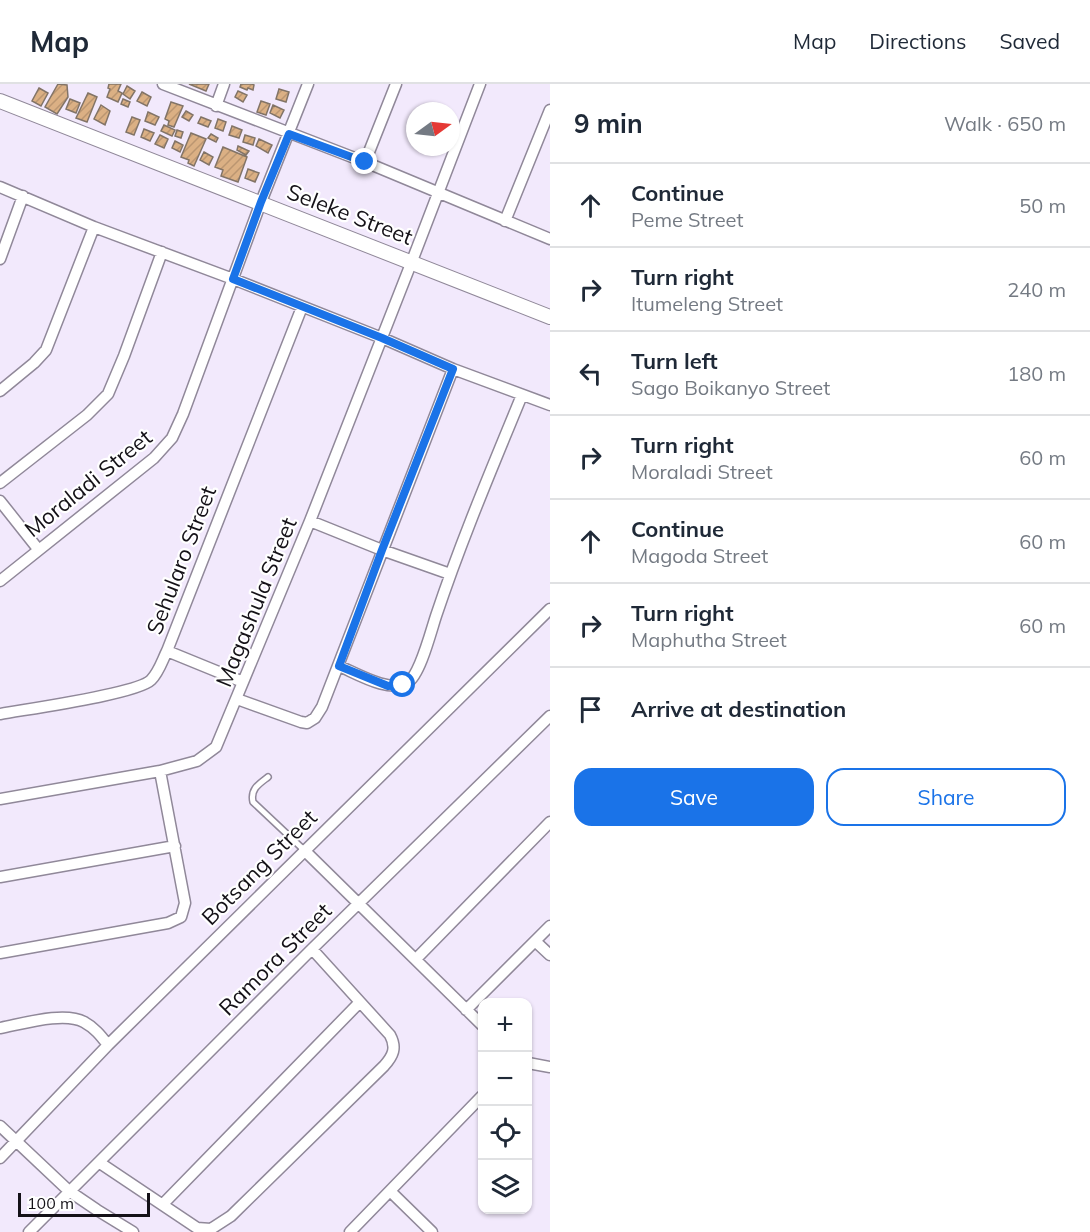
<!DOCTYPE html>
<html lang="en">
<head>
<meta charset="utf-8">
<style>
  body { margin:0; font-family:Mulish,sans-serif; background:#f6f6f7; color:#1f2937 }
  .controls { position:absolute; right:18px; bottom:18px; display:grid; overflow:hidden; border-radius:12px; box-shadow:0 2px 4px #0004 }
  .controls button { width:54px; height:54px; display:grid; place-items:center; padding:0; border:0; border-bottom:2px solid #e0e1e3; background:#fff; color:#1f2937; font:30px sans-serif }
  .compass { position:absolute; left:406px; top:18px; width:54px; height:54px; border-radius:50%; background:#fff; box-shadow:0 2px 4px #0004; rotate:75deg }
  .scale { position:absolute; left:18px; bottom:15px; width:132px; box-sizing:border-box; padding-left:6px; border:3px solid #141117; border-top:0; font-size:16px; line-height:21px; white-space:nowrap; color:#141117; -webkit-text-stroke:4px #fff; paint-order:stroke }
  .stop { position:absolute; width:18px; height:18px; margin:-14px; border:4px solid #1a73e8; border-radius:50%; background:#fff }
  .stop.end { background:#1a73e8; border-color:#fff; box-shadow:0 2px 6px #0008 }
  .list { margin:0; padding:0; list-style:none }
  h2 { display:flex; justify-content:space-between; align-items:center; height:78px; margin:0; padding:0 24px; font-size:26px }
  h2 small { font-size:20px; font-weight:400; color:#747a83 }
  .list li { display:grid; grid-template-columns:39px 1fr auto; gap:18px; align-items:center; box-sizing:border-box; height:84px; padding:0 24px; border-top:2px solid #e0e1e3 }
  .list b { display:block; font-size:22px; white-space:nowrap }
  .list p { margin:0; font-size:20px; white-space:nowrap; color:#747a83 }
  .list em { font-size:20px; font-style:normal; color:#747a83 }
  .actions { display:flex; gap:12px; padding:18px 24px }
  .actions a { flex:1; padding:14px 0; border:2px solid #1a73e8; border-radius:18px; text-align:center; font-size:21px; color:#1a73e8 }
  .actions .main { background:#1a73e8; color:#fff }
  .icon { flex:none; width:33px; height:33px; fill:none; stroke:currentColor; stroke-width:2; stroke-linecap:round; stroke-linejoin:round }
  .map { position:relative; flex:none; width:550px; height:1148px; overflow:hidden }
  header { display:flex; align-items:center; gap:36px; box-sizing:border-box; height:84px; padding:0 30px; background:#fff; border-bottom:2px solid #e0e1e3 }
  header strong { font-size:28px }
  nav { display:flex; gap:33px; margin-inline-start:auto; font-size:21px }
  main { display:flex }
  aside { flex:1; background:#fff }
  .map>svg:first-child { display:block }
  .building { fill:url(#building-hatch); stroke:#827467; stroke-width:1.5 }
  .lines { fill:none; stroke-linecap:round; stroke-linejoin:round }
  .lane-casing { stroke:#908899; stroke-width:8 }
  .street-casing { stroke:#908899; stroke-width:13 }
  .secondary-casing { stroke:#908899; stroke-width:16 }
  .lane { stroke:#fff; stroke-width:5 }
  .street { stroke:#fff; stroke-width:10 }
  .secondary { stroke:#fff; stroke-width:14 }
  .route { stroke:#1a73e8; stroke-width:8 }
  .labels { text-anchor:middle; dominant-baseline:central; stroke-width:4.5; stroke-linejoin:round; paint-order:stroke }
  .street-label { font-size:22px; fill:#141117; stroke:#fff }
</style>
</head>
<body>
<header>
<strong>Map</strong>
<nav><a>Map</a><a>Directions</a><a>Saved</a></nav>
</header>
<main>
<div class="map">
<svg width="550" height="1148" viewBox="0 0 550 1148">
  <defs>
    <pattern id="building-hatch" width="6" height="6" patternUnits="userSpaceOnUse" patternTransform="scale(1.5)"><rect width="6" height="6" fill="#dbb084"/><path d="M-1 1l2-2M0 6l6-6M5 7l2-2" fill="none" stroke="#bb9671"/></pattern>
  </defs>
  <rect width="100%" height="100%" fill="#f2e9fc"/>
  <!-- building -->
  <path class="building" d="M58 0 67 1 68 13 57 30 45 23Z
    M109 0H121L118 7 122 9 118 18 107 13 110 5 108 4Z
    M189 0H209L206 7Z
    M241 0H252L254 1 253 6 248 4 247 6 240 3Z
    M127 2 135 7 130 15 123 10Z
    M39 4 48 9 41 22 32 17Z
    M279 5 289 8 286 18 276 15Z
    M238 7 247 11 243 18 235 13Z
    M142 8 151 13 147 22 137 17Z
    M88 9 97 13 87 38 76 34Z
    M70 15 80 19 76 29 66 25Z
    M123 15 130 18 128 23 121 20Z
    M261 17 270 20 266 31 257 28Z
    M171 18 183 22 174 43 168 41 169 37 165 35Z
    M101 21 110 27 105 41 94 35Z
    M273 21 284 26 280 34 270 29Z
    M186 27 193 31 189 37 182 33Z
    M148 28 159 33 155 41 145 37Z
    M132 33 140 36 134 51 126 48Z
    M201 33 211 37 208 43 198 39Z
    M218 35 226 38 223 47 215 44Z
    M164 41 175 46 172 52 161 47Z
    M232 42 242 46 239 54 229 51Z
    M144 45 154 49 150 57 141 53Z
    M177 46 183 48 181 54 175 52Z
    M191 49 206 55 194 82 188 79 189 76 181 73Z
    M211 50 218 54 216 58 208 54Z
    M160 51 168 55 164 64 155 60Z
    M245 51 255 54 253 61 243 58Z
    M259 55 272 61 268 69 256 62Z
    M175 57 183 61 180 68 172 64Z
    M238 62 249 67 246 71 237 66Z
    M223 63 247 73 238 98 221 92 223 86 215 83Z
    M204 68 213 73 209 81 200 76Z
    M248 85 259 89 255 98 245 94Z"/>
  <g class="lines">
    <defs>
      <path id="lane" d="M268 693C259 700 250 705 253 718L304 766"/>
      <path id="street" d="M163 0 365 78 550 155
        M216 22 224 0
        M365 78 396 0
        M0 103 94 143 233 195 382 254 453 285 550 321
        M505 137 550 26
        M0 175 23 112
        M0 307 34 279 46 266 94 143
        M0 399 87 331 108 310 124 272 162 168
        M0 417 38 465
        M310 437 382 466 450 490
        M0 497 154 374 172 354 183 330 261 118 308 0
        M167 567 243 598
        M339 582C356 589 390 610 408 598 420 591 431 547 436 532 461 457 492 384 522 311
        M237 615 301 638 307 639 315 634 322 623 453 285
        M0 630C27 625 137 610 151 596 159 588 162 577 167 567L302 223
        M0 715 160 687 197 677 216 663 310 437 412 177 480 0
        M304 766 482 941
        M0 793 175 762
        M535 857 550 871
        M0 869 168 839 181 833 185 819 160 687
        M416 875 550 738
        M466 926 550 842
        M0 944C22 940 64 927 84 938 95 944 101 952 108 961
        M528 979 550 983
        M0 1042 69 1107 97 1126 133 1148
        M0 1074 108 961 550 525
        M100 1079 197 1144 211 1145 231 1132 384 982C393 972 397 964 390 951L312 865
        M390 1107 432 1148
        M163 1120 359 919
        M29 1148 312 865 550 632
        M350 1148 482 1012"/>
      <path id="secondary" d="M0 17 550 233"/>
    </defs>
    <!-- lane casing -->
    <use href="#lane" class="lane-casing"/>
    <!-- street casing -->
    <use href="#street" class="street-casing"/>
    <!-- secondary casing -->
    <use href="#secondary" class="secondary-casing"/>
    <!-- lane -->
    <use href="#lane" class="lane"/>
    <!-- street -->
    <use href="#street" class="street"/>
    <!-- secondary -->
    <use href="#secondary" class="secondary"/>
  </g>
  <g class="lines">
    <!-- route -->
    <path class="route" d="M365 78 289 50 261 118 233 195 382 254 453 285 382 466 339 582 388 602 403 601"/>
  </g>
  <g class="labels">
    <!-- street labels -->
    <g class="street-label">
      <text transform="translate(350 130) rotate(21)">Seleke Street</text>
      <text transform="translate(88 399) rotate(-39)">Moraladi Street</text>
      <text transform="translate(181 476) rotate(-69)">Sehularo Street</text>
      <text transform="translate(256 518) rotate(-68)">Magashula Street</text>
      <text transform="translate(259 783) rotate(-45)">Botsang Street</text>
      <text transform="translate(275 875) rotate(-45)">Ramora Street</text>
    </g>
  </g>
</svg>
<div class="controls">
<button>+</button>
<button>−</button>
<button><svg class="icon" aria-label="locate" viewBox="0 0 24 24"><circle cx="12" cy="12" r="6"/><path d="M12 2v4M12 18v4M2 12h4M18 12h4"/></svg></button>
<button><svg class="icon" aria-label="layers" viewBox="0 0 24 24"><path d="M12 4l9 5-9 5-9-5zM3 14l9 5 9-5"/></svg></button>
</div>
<svg class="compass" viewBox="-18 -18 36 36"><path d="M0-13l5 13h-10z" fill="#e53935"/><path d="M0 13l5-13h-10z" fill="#747a83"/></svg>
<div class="scale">100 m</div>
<div class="stop" style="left:403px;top:601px"></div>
<div class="stop end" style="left:365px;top:78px"></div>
</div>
<aside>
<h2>9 min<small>Walk · 650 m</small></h2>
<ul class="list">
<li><svg class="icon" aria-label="ahead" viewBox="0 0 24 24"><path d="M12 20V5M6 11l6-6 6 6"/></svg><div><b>Continue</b><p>Peme Street</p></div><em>50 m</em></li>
<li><svg class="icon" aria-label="right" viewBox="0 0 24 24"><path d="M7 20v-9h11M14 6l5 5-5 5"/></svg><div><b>Turn right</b><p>Itumeleng Street</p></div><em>240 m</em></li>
<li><svg class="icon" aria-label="left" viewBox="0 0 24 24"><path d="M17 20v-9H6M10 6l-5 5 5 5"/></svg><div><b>Turn left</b><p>Sago Boikanyo Street</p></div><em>180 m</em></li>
<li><svg class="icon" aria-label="right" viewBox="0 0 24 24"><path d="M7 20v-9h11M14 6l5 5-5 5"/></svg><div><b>Turn right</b><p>Moraladi Street</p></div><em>60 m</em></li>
<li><svg class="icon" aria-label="ahead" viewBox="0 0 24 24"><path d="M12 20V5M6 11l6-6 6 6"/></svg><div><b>Continue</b><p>Magoda Street</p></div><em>60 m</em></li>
<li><svg class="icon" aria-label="right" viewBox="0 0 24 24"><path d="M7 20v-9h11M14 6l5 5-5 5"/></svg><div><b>Turn right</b><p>Maphutha Street</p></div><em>60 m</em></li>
<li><svg class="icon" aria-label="arrive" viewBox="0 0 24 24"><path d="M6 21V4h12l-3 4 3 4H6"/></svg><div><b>Arrive at destination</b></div></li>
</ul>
<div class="actions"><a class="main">Save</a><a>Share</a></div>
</aside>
</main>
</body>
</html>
